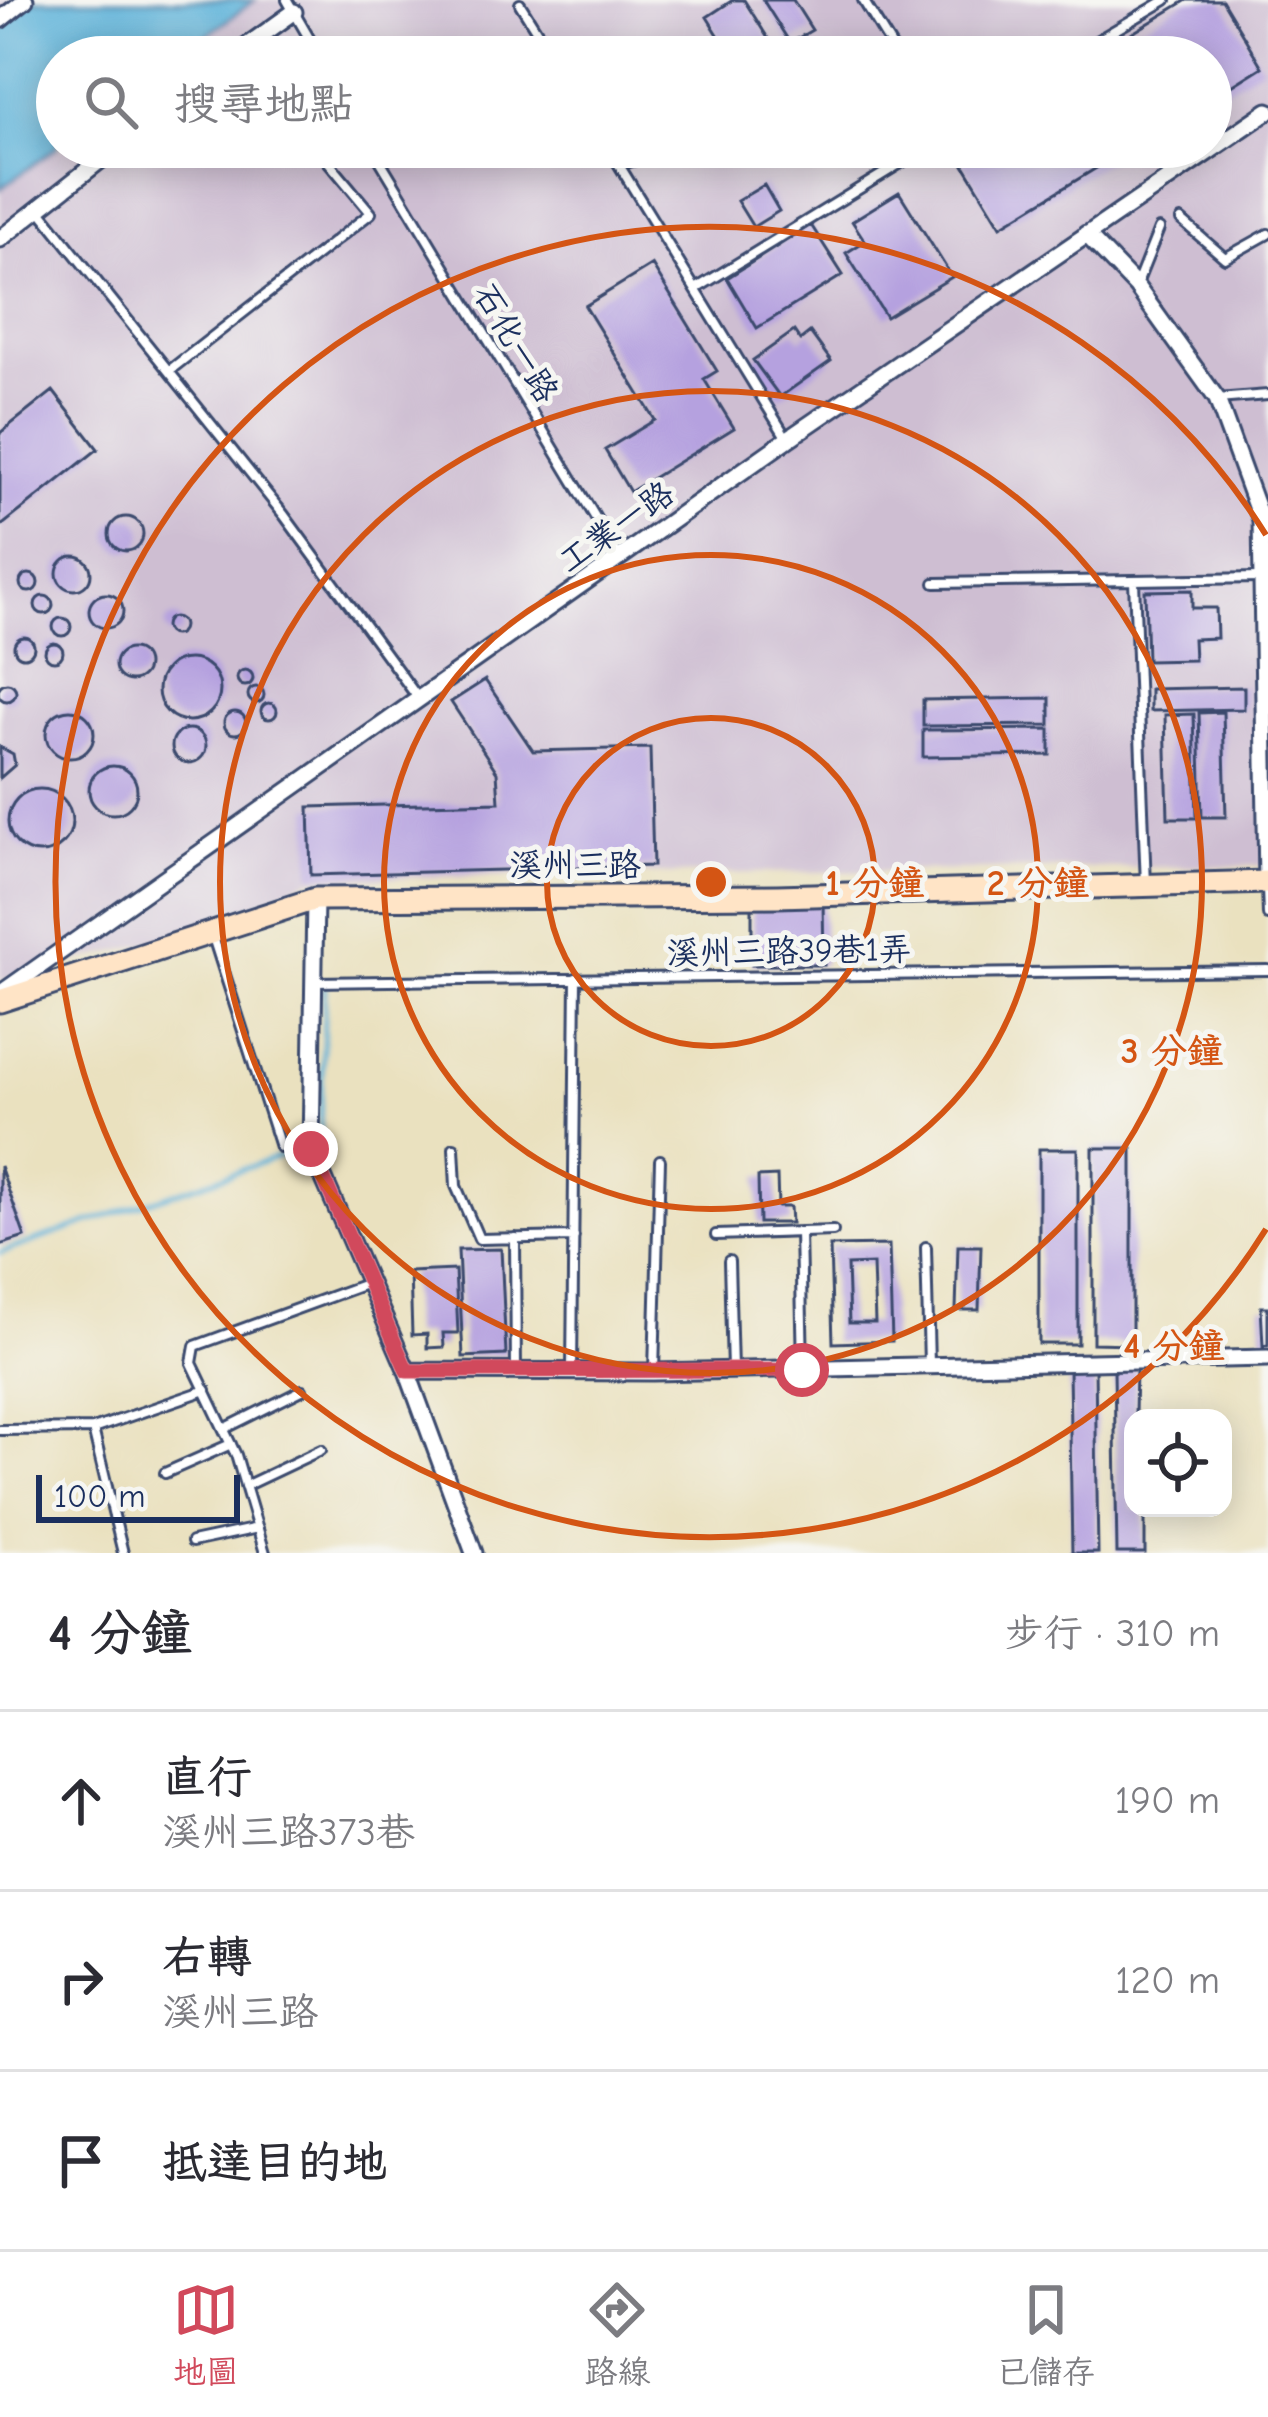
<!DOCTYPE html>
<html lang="zh-TW">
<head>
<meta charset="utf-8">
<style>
  body { margin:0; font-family:"Comic Neue","LXGW WenKai TC",sans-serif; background:#f2f2f3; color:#2b2b33 }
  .controls { position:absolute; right:36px; bottom:36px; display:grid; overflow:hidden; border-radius:24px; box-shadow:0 6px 30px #0003 }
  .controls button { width:108px; height:108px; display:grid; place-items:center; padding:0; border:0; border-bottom:3px solid #e1e1e2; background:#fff; color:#2b2b33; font:60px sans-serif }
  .scale { position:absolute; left:36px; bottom:30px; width:204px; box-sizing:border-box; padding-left:12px; border:6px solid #1b2f5e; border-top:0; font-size:33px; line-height:42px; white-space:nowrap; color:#1b2f5e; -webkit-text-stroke:9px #f6f6f2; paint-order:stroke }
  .stop { position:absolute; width:36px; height:36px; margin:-27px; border:9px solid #d1495b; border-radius:50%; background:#fff }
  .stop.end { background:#d1495b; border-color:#fff; box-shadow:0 3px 12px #0008 }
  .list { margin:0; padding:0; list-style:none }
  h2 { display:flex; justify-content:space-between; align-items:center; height:156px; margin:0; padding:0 48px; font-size:51px }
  h2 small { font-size:39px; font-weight:400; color:#7c7c81 }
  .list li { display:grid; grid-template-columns:78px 1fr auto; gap:36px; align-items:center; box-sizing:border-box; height:180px; padding:0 48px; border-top:3px solid #e1e1e2 }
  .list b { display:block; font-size:45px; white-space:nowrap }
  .list p { margin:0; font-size:39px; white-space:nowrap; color:#7c7c81 }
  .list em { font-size:39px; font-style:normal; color:#7c7c81 }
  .icon { flex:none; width:66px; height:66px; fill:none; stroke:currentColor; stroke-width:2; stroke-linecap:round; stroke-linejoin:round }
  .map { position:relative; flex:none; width:1268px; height:1553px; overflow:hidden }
  .search { position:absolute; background:#fff; box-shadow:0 6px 30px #0003; left:36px; right:36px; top:36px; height:132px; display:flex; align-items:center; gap:30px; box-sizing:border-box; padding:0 42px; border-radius:66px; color:#7c7c81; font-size:45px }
  .sheet { height:696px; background:#fff }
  nav { display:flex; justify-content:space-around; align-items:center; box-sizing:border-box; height:168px; border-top:3px solid #e1e1e2; background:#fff; font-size:33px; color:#7c7c81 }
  nav a { display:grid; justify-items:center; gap:6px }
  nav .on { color:#d1495b }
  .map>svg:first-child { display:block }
  .industrial { fill:#cebed2; fill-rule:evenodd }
  .water { fill:#5db2d9; stroke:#3c709c; stroke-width:3 }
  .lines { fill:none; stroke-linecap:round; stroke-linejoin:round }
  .stream { stroke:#5db2d9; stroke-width:4.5 }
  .building { fill:#b5a1df; fill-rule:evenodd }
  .lane-casing { stroke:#3a4a6d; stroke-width:14 }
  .street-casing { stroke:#3a4a6d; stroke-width:21 }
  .secondary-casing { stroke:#3a4a6d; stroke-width:27 }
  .lane { stroke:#fff; stroke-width:8 }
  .street { stroke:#fff; stroke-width:15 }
  .secondary { stroke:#ffe4c6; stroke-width:21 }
  .route { stroke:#d1495b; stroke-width:15 }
  .ring { fill:none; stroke:#d45514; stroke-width:6 }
  .labels { text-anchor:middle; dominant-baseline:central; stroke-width:10; stroke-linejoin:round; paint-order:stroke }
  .street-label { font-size:33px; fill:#1b2f5e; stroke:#f6f6f2 }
  .centre { fill:#d45514; stroke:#f6f6f2; stroke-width:6 }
  .ring-label { font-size:36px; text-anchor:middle; font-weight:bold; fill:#d45514; stroke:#f6f6f2; stroke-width:10; stroke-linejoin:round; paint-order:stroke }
</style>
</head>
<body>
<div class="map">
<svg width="1268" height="1553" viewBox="0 0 1268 1553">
  <rect width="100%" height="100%" fill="#f6f6f2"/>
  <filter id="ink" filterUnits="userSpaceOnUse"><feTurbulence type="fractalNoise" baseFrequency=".00833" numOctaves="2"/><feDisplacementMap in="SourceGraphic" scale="24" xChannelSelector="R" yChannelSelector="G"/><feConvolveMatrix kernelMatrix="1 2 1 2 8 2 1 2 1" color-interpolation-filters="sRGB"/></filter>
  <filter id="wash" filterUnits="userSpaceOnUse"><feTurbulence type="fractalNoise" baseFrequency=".004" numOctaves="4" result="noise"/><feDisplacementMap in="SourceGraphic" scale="48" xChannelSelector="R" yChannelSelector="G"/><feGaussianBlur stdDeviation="2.7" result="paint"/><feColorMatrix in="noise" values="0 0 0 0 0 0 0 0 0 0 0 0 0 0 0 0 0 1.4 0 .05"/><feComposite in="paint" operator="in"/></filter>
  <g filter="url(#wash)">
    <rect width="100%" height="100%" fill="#eae1bf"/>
    <!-- industrial -->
    <path class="industrial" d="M0 0H1268V866L310 879 198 931 0 981ZM57 57H1211V147H57Z"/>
    <!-- water -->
    <path class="water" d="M33 0H255L178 57H57V147L0 189V24Z"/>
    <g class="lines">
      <!-- stream -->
      <path class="stream" d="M320 1142 325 986
        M0 1253 299 1150"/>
    </g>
    <g id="blocks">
      <!-- building -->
      <path class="building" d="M733 0H744L776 51 766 57H732L707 17Z
        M763 0H793L812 30 790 43Z
        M1187 0H1222L1262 67 1211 99V57H1093Z
        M953 147H1131L1001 226Z
        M764 185 779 211 753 227 737 201Z
        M899 192 952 277 886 317 846 253 865 241 852 221Z
        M811 225 843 275 757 328 727 278Z
        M652 265 717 371 704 379 734 428 630 492 605 450 655 420 585 306Z
        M794 331 800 340 810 332 831 361 780 397 753 360Z
        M53 391 98 449 0 527V433Z
        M109 534a17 17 0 1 1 34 0a17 17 0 1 1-34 0Z
        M57 573a17 17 0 1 1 34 0a17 17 0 1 1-34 0Z
        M20 583a9 9 0 1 1 18 0a9 9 0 1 1-18 0Z
        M1192 590V608H1216L1217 638 1193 639 1194 660 1147 661 1145 591Z
        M89 611a17 17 0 1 1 34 0a17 17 0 1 1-34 0Z
        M35 605a9 9 0 1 1 18 0a9 9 0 1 1-18 0Z
        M165 626a9 9 0 1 1 18 0a9 9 0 1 1-18 0Z
        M53 627a9 9 0 1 1 18 0a9 9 0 1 1-18 0Z
        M14 647a10 10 0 1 1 20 0a10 10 0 1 1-20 0Z
        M45 652a9 9 0 1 1 18 0a9 9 0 1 1-18 0Z
        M115 665a16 16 0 1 1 32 0a16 16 0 1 1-32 0Z
        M158 690a31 31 0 1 1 62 0a31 31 0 1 1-62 0Z
        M237 678a8 8 0 1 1 16 0a8 8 0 1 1-16 0Z
        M485 680 533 751 650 748 653 866 311 875 309 807 499 802 497 772 451 702Z
        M-2 692a9 9 0 1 1 18 0a9 9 0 1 1-18 0Z
        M1244 687V709L1150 711V689Z
        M248 695a8 8 0 1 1 16 0a8 8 0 1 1-16 0Z
        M1050 698V725L923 726V700Z
        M261 711a8 8 0 1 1 16 0a8 8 0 1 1-16 0Z
        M46 734a24 24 0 1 1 48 0a24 24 0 1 1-48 0Z
        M224 723a11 11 0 1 1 22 0a11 11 0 1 1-22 0Z
        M1223 712 1226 817H1202L1199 713Z
        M1194 714 1197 818H1168L1165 715Z
        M172 746a17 17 0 1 1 34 0a17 17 0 1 1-34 0Z
        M1050 729V755L923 757V730Z
        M0 747 13 754 15 765 0 778Z
        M89 790a24 24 0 1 1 48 0a24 24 0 1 1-48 0Z
        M8 821a32 32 0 1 1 64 0a32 32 0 1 1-64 0Z
        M752 901H823L824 965H752Z
        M1093 1148H1132V1344L1093 1343Z
        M1039 1149H1078V1344H1039Z
        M0 1166 25 1237 0 1245Z
        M777 1176 778 1207H790L791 1223H759L758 1177Z
        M889 1245 892 1341 833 1343 830 1246ZM873 1264 875 1323H849L847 1265Z
        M958 1246H981L979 1310H956Z
        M501 1249 506 1355 463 1357 458 1250Z
        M455 1270 458 1333H443L444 1347 427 1348V1334L412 1335 410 1272Z
        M1261 1307H1268V1345L1263 1346Z
        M1069 1368H1095L1098 1553H1072Z
        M1114 1368H1136L1133 1508H1145V1553H1117Z"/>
    </g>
  </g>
  <g filter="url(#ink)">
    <use href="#blocks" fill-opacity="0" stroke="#3a4a6d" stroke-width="3"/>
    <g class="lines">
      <defs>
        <path id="lane" d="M287 0 320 57
          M863 0 898 57
          M520 4 553 57
          M1069 57 1166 0
          M372 147 621 560
          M608 147 786 437
          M878 147 889 166
          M619 165 669 150
          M38 208 284 515 418 698
          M1181 220 1225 258 1268 234
          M1137 284 1159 229
          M699 287 927 147
          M170 370 371 213 316 147
          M1217 399 1268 395
          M1134 581 1146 885
          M935 583 1261 578
          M1267 887 1268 915
          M213 937 280 1147
          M313 982 1268 970
          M454 1148 456 1186 479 1239 574 1237
          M800 1232 803 1368
          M716 1235 833 1231
          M515 1238 516 1371
          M926 1247 929 1365
          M729 1261 732 1370
          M572 1370 576 978
          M654 1371 660 1160
          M93 1429 123 1553
          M224 1429 302 1390
          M0 1430 93 1429 206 1390
          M165 1473 231 1444
          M245 1486 321 1450
          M192 1542 258 1528
          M265 1553 236 1455 192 1363 195 1346 368 1283"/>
        <path id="street" d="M0 20 25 0
          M231 57 294 12
          M1086 234 1136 286 1217 399 1261 520 1267 882
          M0 239 117 147
          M315 899 311 1149 407 1371 474 1553
          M0 994 788 439 1268 111
          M407 1371 653 1372 1268 1358"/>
        <path id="secondary" d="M0 1001 315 899 777 896 1268 882"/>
      </defs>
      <!-- lane casing -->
      <use href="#lane" class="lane-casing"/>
      <!-- street casing -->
      <use href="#street" class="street-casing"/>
      <!-- secondary casing -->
      <use href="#secondary" class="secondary-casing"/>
      <!-- lane -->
      <use href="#lane" class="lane"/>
      <!-- street -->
      <use href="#street" class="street"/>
      <!-- secondary -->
      <use href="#secondary" class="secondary"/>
    </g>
  </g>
  <g class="lines" filter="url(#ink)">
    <!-- route -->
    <path class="route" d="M311 1149 407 1371 802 1370"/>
  </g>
  <!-- distance rings -->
  <g class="ring">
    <circle cx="711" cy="882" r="164"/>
    <circle cx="711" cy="882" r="327"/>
    <circle cx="711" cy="882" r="491"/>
    <path d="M1266 1229A655 655 0 1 1 1266 535"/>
  </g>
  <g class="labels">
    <!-- street labels -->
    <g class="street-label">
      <text transform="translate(516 343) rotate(59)">石化一路</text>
      <text transform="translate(616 527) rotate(-35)">工業一路</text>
      <text x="575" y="865">溪州三路</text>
      <text transform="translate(789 951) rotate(-1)">溪州三路39巷1弄</text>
    </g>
  </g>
  <circle cx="711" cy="882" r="18" class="centre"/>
  <g class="ring-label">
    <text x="875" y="895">1 分鐘</text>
    <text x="1038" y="895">2 分鐘</text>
    <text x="1172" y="1063">3 分鐘</text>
    <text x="1174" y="1358">4 分鐘</text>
  </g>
</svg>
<div class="controls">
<button><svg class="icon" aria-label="locate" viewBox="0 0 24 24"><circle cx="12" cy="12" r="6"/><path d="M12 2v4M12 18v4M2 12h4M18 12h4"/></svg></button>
</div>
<div class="scale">100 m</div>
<div class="stop" style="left:802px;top:1370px"></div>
<div class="stop end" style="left:311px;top:1149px"></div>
<div class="search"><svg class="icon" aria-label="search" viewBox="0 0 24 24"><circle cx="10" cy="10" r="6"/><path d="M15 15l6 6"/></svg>搜尋地點</div>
</div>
<section class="sheet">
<h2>4 分鐘<small>步行 · 310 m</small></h2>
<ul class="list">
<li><svg class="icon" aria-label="ahead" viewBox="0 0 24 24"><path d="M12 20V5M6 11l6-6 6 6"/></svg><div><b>直行</b><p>溪州三路373巷</p></div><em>190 m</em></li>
<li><svg class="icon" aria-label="right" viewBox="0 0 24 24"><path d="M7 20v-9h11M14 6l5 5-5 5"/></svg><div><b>右轉</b><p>溪州三路</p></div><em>120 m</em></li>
<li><svg class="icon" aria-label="arrive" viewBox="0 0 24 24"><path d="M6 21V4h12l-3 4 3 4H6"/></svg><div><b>抵達目的地</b></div></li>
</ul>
</section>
<nav>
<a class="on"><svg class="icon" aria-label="map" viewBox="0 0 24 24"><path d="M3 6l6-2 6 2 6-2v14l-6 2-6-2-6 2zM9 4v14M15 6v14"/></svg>地圖</a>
<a><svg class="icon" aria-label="directions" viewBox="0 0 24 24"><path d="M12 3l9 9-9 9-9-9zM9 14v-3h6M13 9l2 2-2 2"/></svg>路線</a>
<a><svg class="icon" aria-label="saved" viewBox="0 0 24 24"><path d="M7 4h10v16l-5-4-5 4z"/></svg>已儲存</a>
</nav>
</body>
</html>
